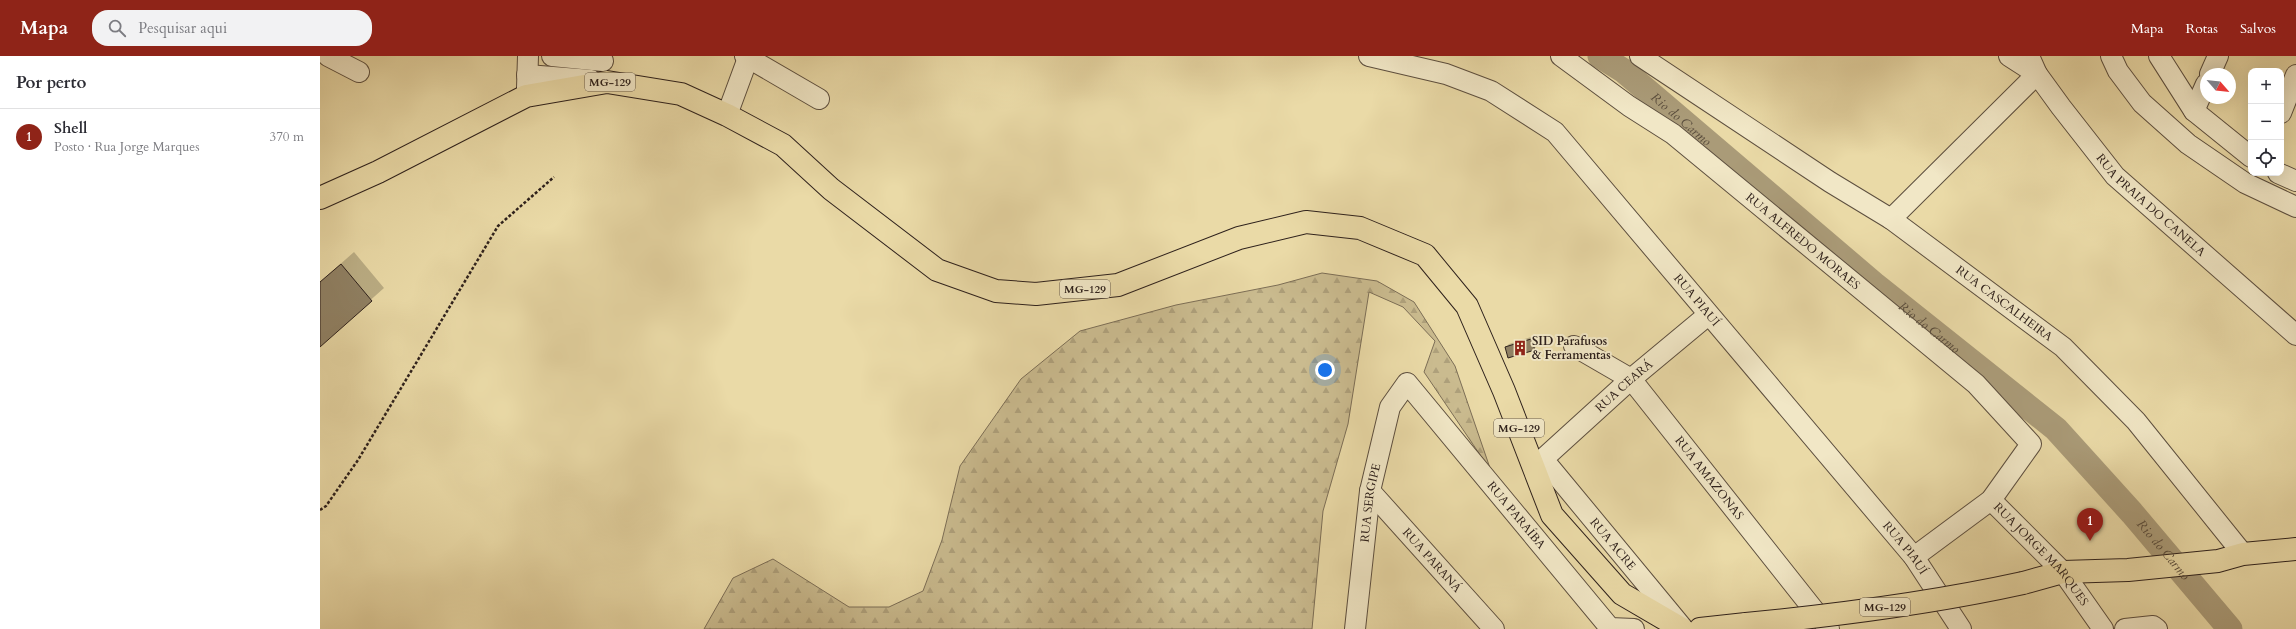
<!DOCTYPE html>
<html lang="pt">
<head>
<meta charset="utf-8">
<style>
  body { margin:0; font-family:Cardo,serif; background:#f2f2f3; color:#2b2b33 }
  .controls { position:absolute; right:12px; top:12px; display:grid; overflow:hidden; border-radius:8px; box-shadow:0 4px 16px #0002 }
  .controls button { width:36px; height:36px; display:grid; place-items:center; padding:0; border:0; border-bottom:1px solid #e1e1e2; background:#fff; color:#2b2b33; font:20px sans-serif }
  .compass { position:absolute; left:1880px; top:12px; width:36px; height:36px; border-radius:50%; background:#fff; box-shadow:0 4px 16px #0002; rotate:118deg }
  .you { position:absolute; left:1005px; top:314px; width:14px; height:14px; margin:-10px; border:3px solid #fff; border-radius:50%; background:#1a73e8; box-shadow:0 0 0 6px #1a73e833 }
  .badge { display:grid; place-items:center; width:26px; height:26px; border-radius:50%; background:#8f2418; color:#fff; font-size:13px; font-weight:700 }
  .pin { position:absolute; translate:-50% -33px; filter:drop-shadow(0 1px 2px #0008) }
  .pin::after { content:''; position:absolute; top:21px; width:14px; height:12px; background:inherit; clip-path:polygon(0 0,100% 0,50% 100%) }
  .list { margin:0; padding:0; list-style:none }
  h2 { display:flex; justify-content:space-between; align-items:center; height:52px; margin:0; padding:0 16px; font-size:17px }
  h2 small { font-size:13px; font-weight:400; color:#7c7c81 }
  .list li { display:grid; grid-template-columns:26px 1fr auto; gap:12px; align-items:center; box-sizing:border-box; height:56px; padding:0 16px; border-top:1px solid #e1e1e2 }
  .list b { display:block; font-size:15px; white-space:nowrap }
  .list p { margin:0; font-size:13px; white-space:nowrap; color:#7c7c81 }
  .list em { font-size:13px; font-style:normal; color:#7c7c81 }
  .icon { flex:none; width:22px; height:22px; fill:none; stroke:currentColor; stroke-width:2; stroke-linecap:round; stroke-linejoin:round }
  .map { position:relative; flex:none; width:1976px; height:573px; overflow:hidden }
  header { display:flex; align-items:center; gap:24px; box-sizing:border-box; height:56px; padding:0 20px; background:#8f2418; color:#fff }
  header strong { font-size:19px }
  nav { display:flex; gap:22px; margin-inline-start:auto; font-size:14px }
  .search { width:280px; height:36px; background:#f2f2f3; display:flex; align-items:center; gap:10px; box-sizing:border-box; padding:0 14px; border-radius:16px; color:#7c7c81; font-size:15px }
  main { display:flex }
  aside { flex:1; background:#fff }
  .map>svg:first-child { display:block }
  .forest { fill:url(#forest-firs); stroke:#7c6e56 }
  .shadow { fill:#0003 }
  .lines { fill:none; stroke-linecap:round; stroke-linejoin:round }
  .river { stroke:#aa9b78; stroke-width:25 }
  .building { fill:#908164; stroke:#2e211c }
  .minor-casing { stroke:#5d4f3f; stroke-width:22 }
  .major-casing { stroke:#2e211c; stroke-width:24 }
  .path { stroke:#2e211c; stroke-width:2.5; stroke-dasharray:3 2; stroke-linecap:butt }
  .minor { stroke:#f1e7c6; stroke-width:20 }
  .major { stroke:#eadaa7; stroke-width:22 }
  .major-bridge-casing { stroke:#2e211c; stroke-width:24; stroke-linecap:butt }
  .major-bridge { stroke:#eadaa7; stroke-width:22 }
  .labels { text-anchor:middle; dominant-baseline:central; stroke-width:4; stroke-linejoin:round; paint-order:stroke }
  .shield { fill:#f1e7c6; stroke:#685c4f; stroke-width:1 }
  .shield-label { font-size:11px; font-weight:bold; fill:#2e211c }
  .street-label { font-size:12px; fill:#2e211c; stroke:#f1e7c6 }
  .poi-label { font-size:12px; font-weight:bold; fill:#2e211c; stroke:#f1e7c6; text-anchor:start }
  .water-label { font-size:13px; font-style:italic; fill:#594c3c; stroke:#f1e7c6 }
</style>
</head>
<body>
<header>
<strong>Mapa</strong>
<div class="search"><svg class="icon" aria-label="search" viewBox="0 0 24 24"><circle cx="10" cy="10" r="6"/><path d="M15 15l6 6"/></svg>Pesquisar aqui</div>
<nav><a>Mapa</a><a>Rotas</a><a>Salvos</a></nav>
</header>
<main>
<aside>
<h2>Por perto<small></small></h2>
<ul class="list">
<li><span class="badge">1</span><div><b>Shell</b><p>Posto · Rua Jorge Marques</p></div><em>370 m</em></li>
</ul>
</aside>
<div class="map">
<svg width="1976" height="573" viewBox="0 0 1976 573">
  <defs>
    <pattern id="forest-firs" width="22" height="20" patternUnits="userSpaceOnUse"><rect width="22" height="20" fill="#cabb8f"/><path d="M5 1l3.5 6h-7zM16 11l3.5 6h-7z" fill="#aea07b"/></pattern>
  </defs>
  <rect width="100%" height="100%" fill="#eadaa7"/>
  <filter id="stains"><feTurbulence type="fractalNoise" baseFrequency=".005" numOctaves="4"/><feColorMatrix values="0 0 0 0 .2 0 0 0 0 .09 0 0 0 0 .02 0 0 0 .5 -.17"/></filter>
  <radialGradient id="worn" r=".72"><stop offset=".6" stop-color="#630" stop-opacity="0"/><stop offset="1" stop-color="#630" stop-opacity=".3"/></radialGradient>
  <!-- forest -->
  <path class="forest" d="M1002 217 1057 225 1094 246 1135 310 1171 415 1104 316 1115 285 1083 251 1049 236 1028 368 1003 455 992 573H384L413 522 453 503 529 551H569L603 535 622 484 640 410 701 323 760 275 856 249 958 229Z"/>
  <!-- shadow -->
  <path class="shadow" d="M34 196 64 232 0 289V226Z
    M1214 280 1217 290 1214 293 1186 291 1189 288Z"/>
  <g class="lines">
    <!-- river -->
    <path class="river" id="s1" d="M1280 0 1304 15 1554 228 1736 373 1812 457 1910 573"/>
  </g>
  <!-- building -->
  <path class="building" d="M21 208 52 245 0 291V226Z
    M1211 283 1215 294 1188 302 1185 291Z"/>
  <g class="lines">
    <defs>
      <g id="minor">
        <path d="M8 0 39 16"/>
        <path d="M232 0 283 5"/>
        <path d="M425 0 499 43"/>
        <path id="s2" d="M1049 0 1126 18 1171 35 1235 76 1594 501 1641 573"/>
        <path id="s3" d="M1241 0 1309 50 1353 78 1656 328 1711 388 1671 444 1594 501"/>
        <path d="M1320 0 1510 126 1571 163"/>
        <path d="M1689 0 1717 18"/>
        <path id="s4" d="M1709 0 1717 18 1741 51 1795 120 1976 279"/>
        <path d="M1791 0 1798 15 1822 47 1868 88 1925 127 1976 151"/>
        <path d="M1839 0 1874 55 1931 101"/>
        <path id="s5" d="M1717 18 1571 163 1743 291 1816 365 1923 498"/>
        <path d="M1890 18 1898 0"/>
        <path d="M207 19 271 24"/>
        <path d="M207 32 208 0"/>
        <path d="M1874 55 1886 28"/>
        <path d="M1961 57 1976 19"/>
        <path d="M407 59 428 2"/>
        <path d="M1958 117 1976 125"/>
        <path id="s6" d="M1254 290 1311 323 1509 573"/>
        <path id="s7" d="M1050 435 1174 573"/>
        <path id="s8" d="M1671 444 1743 516 1783 573"/>
        <path id="s9" d="M1362 571 1223 403 1311 323 1388 259"/>
        <path id="s10" d="M1035 573 1050 435 1070 351 1087 327 1290 572 1314 573"/>
        <path d="M1805 573 1833 570 1837 573"/>
      </g>
      <path id="major" d="M0 142 58 116 206 40 287 26 361 38 407 59 463 89 511 133 617 214 676 235 716 238 798 229 919 182 986 166 1040 172 1105 199 1147 250 1184 335 1232 459 1302 538 1362 573
        M1703 527 1743 516 1808 514 1898 505 1923 498 1976 493
        M1380 573 1426 568"/>
    </defs>
    <!-- minor casing -->
    <use href="#minor" class="minor-casing"/>
    <!-- major casing -->
    <use href="#major" class="major-casing"/>
    <!-- path -->
    <path class="path" d="M0 454 6 450 38 404 178 170 234 121"/>
    <!-- minor -->
    <use href="#minor" class="minor"/>
    <!-- major -->
    <use href="#major" class="major"/>
    <defs>
      <path id="major-bridge" d="M1426 568C1519 559 1612 547 1703 527"/>
    </defs>
    <!-- major-bridge casing -->
    <use href="#major-bridge" class="major-bridge-casing"/>
    <!-- major-bridge -->
    <use href="#major-bridge" class="major-bridge"/>
  </g>
  <!-- icons -->
  <defs>
    <symbol id="building-bare" viewBox="-9 -9 18 18"><path d="M-4-6H4V6H1V3H-1V6H-4ZM-2.5-4.3h1.7v1.8h-1.7ZM.8-4.3h1.7v1.8H.8ZM-2.5-1h1.7V.8h-1.7ZM.8-1h1.7V.8H.8Z" fill="#8f2418" stroke="#f1e7c6" stroke-width="2.5" paint-order="stroke"/></symbol>
  </defs>
  <g fill-rule="evenodd">
    <use href="#building-bare" x="1189" y="281" width="22" height="22"/>
  </g>
  <g class="labels">
    <!-- shield labels -->
    <g class="shield">
      <rect x="265" y="17" width="50" height="18" rx="3"/>
      <rect x="740" y="224" width="50" height="18" rx="3"/>
      <rect x="1174" y="363" width="50" height="18" rx="3"/>
      <rect x="1540" y="542" width="50" height="18" rx="3"/>
    </g>
    <g class="shield-label">
      <text x="290" y="26">MG-129</text>
      <text x="765" y="233">MG-129</text>
      <text x="1199" y="372">MG-129</text>
      <text x="1565" y="551">MG-129</text>
    </g>
    <!-- street labels -->
    <g class="street-label">
      <text stroke="none"><textPath href="#s4" startOffset="194">RUA PRAIA DO CANELA</textPath></text>
      <text stroke="none"><textPath href="#s3" startOffset="305">RUA ALFREDO MORAES</textPath></text>
      <text stroke="none"><textPath href="#s2" startOffset="423">RUA PIAUÍ</textPath></text>
      <text stroke="none"><textPath href="#s5" startOffset="347">RUA CASCALHEIRA</textPath></text>
      <text stroke="none"><textPath href="#s9" startOffset="327">RUA CEARÁ</textPath></text>
      <text stroke="none"><textPath href="#s6" startOffset="192">RUA AMAZONAS</textPath></text>
      <text stroke="none"><textPath href="#s10" startOffset="127">RUA SERGIPE</textPath></text>
      <text stroke="none"><textPath href="#s10" startOffset="426">RUA PARAÍBA</textPath></text>
      <text transform="translate(1293 488) rotate(50)">RUA ACRE</text>
      <text stroke="none"><textPath href="#s2" startOffset="747">RUA PIAUÍ</textPath></text>
      <text stroke="none"><textPath href="#s8" startOffset="74">RUA JORGE MARQUES</textPath></text>
      <text stroke="none"><textPath href="#s7" startOffset="93">RUA PARANÁ</textPath></text>
    </g>
    <!-- poi labels -->
    <g class="poi-label">
      <text x="1212" y="285">SID Parafusos<tspan x="1212" dy="14">&amp; Ferramentas</tspan></text>
    </g>
    <!-- water labels -->
    <g class="water-label">
      <text stroke="none"><textPath href="#s1" startOffset="103">Rio do Carmo</textPath></text>
      <text stroke="none"><textPath href="#s1" startOffset="427">Rio do Carmo</textPath></text>
      <text stroke="none"><textPath href="#s1" startOffset="751">Rio do Carmo</textPath></text>
    </g>
  </g>
  <rect width="100%" height="100%" filter="url(#stains)"/>
  <rect width="100%" height="100%" fill="url(#worn)"/>
</svg>
<div class="controls">
<button>+</button>
<button>−</button>
<button><svg class="icon" aria-label="locate" viewBox="0 0 24 24"><circle cx="12" cy="12" r="6"/><path d="M12 2v4M12 18v4M2 12h4M18 12h4"/></svg></button>
</div>
<svg class="compass" viewBox="-18 -18 36 36"><path d="M0-13l5 13h-10z" fill="#e53935"/><path d="M0 13l5-13h-10z" fill="#7c7c81"/></svg>
<div class="you"></div>
<div class="pin badge" style="left:1770px;top:485px">1</div>
</div>
</main>
</body>
</html>
